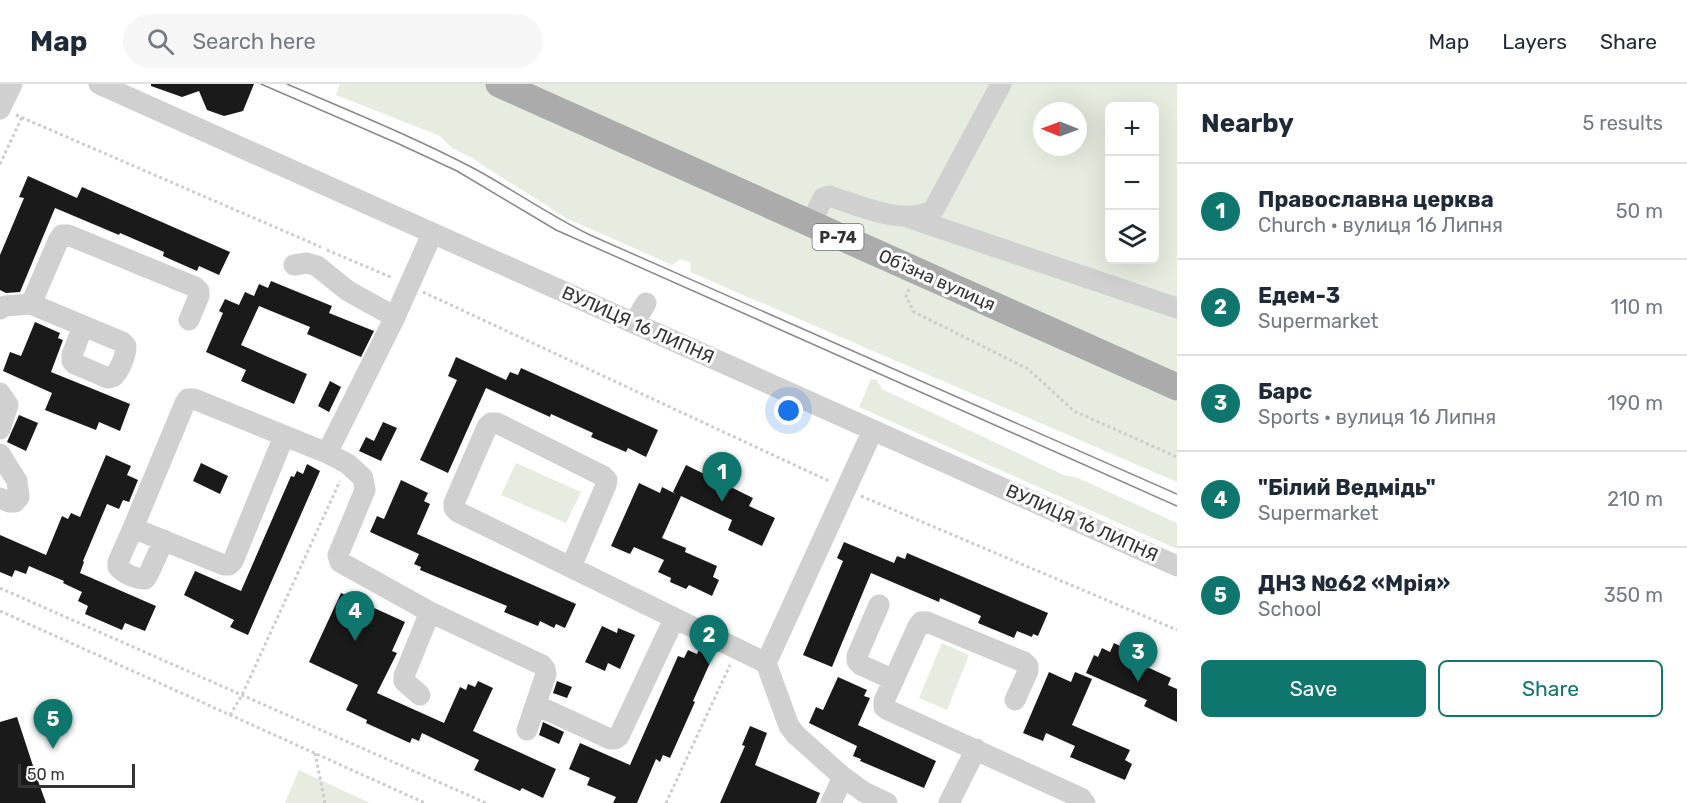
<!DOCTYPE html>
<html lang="en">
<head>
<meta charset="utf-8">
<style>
  body { margin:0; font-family:Rubik,sans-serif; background:#f6f6f7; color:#1f2937 }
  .controls { position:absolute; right:18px; top:18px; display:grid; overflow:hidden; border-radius:9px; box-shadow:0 6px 24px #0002 }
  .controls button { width:54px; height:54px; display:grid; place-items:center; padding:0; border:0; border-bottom:2px solid #e0e1e3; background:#fff; color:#1f2937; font:30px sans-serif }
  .compass { position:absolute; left:1033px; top:18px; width:54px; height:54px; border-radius:50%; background:#fff; box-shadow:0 6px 24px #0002; rotate:271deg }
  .scale { position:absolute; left:18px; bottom:15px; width:117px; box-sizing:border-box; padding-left:6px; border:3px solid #333; border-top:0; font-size:16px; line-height:21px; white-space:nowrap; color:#333; -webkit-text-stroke:4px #fff; paint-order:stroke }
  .you { position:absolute; left:789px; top:327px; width:21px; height:21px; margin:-15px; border:4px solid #fff; border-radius:50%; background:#1a73e8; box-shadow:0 0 0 9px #1a73e833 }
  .badge { display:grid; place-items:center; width:39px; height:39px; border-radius:50%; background:#0f766e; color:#fff; font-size:20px; font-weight:700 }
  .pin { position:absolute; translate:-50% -50px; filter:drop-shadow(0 2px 3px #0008) }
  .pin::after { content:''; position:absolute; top:32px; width:21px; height:18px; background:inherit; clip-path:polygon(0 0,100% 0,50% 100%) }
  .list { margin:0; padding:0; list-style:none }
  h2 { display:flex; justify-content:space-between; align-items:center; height:78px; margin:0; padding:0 24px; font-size:26px }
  h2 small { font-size:20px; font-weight:400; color:#747a83 }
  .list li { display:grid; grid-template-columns:39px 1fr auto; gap:18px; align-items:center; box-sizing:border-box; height:96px; padding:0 24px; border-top:2px solid #e0e1e3 }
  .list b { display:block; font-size:22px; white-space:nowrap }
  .list p { margin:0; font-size:20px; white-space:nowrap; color:#747a83 }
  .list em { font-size:20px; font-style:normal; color:#747a83 }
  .actions { display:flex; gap:12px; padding:18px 24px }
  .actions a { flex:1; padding:14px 0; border:2px solid #0f766e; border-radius:9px; text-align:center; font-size:21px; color:#0f766e }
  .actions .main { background:#0f766e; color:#fff }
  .icon { flex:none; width:33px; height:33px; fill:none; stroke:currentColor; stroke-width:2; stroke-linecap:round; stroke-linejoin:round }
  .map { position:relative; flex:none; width:1177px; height:719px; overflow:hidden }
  header { display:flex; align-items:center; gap:36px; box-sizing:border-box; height:84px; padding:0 30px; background:#fff; border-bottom:2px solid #e0e1e3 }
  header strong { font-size:28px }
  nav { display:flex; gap:33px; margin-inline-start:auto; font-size:21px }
  .search { width:420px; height:54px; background:#f6f6f7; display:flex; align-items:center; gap:15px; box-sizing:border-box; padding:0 21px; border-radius:33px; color:#747a83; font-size:22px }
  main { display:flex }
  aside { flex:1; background:#fff }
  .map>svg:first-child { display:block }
  .green { fill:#e6ecdf; fill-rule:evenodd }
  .building { fill:#1a1a1a }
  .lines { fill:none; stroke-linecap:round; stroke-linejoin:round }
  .path { stroke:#cdcdcd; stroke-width:3; stroke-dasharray:3 3; stroke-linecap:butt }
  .minor { stroke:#d0d0d0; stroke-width:21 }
  .major { stroke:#ababab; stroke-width:27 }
  .tram { stroke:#888; stroke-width:1.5 }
  .labels { text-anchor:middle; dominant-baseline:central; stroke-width:6; stroke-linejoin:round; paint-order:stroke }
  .shield { fill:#fff; stroke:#707070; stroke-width:1.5 }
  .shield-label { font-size:16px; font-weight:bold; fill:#333 }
  .street-label { font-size:18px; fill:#333; stroke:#fff }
</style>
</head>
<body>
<header>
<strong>Map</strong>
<div class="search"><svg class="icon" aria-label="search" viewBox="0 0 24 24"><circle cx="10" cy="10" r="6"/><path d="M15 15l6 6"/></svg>Search here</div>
<nav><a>Map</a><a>Layers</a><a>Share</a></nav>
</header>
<main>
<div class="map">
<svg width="1177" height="719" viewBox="0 0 1177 719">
  <rect width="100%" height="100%" fill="#fff"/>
  <!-- green -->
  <path class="green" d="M340 0H1177V398L690 188 691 179 681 175 672 181 568 135 482 81 476 76 452 64 440 52 336 11ZM1110 22H1154V176H1110ZM1042 27H1078V63H1042Z
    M871 295 877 296 882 305 1066 392 1076 393 1177 439V465L859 323Z
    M516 379 581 408 566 439 501 411Z
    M942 559 969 571 947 626 919 614Z
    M299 686 370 719H285Z"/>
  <!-- building -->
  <path class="building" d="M151 0H254L243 27 224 32 207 26 199 7 182 13 151 2Z
    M28 92 77 114 82 103 230 168 219 191 199 182 197 187 163 172 164 168 120 149 119 151 55 124 20 208 6 209 0 206V171L24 114 19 113Z
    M271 197 332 222 329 229 374 247 361 273 307 250 310 243 259 222 241 261 307 290 294 320 241 297 246 286 206 268 223 229 219 227 225 215 239 221 245 208 254 212 259 200 268 204Z
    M35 238 60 249 58 254 63 256 51 288 130 320 120 347 99 338 96 346 45 326 52 309 3 287 10 268 21 272Z
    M456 273 506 296 510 288 518 291 521 284 658 346 646 373 628 364 626 368 591 353 593 349 551 330 550 333 486 304 448 389 420 376 457 296 448 292Z
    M330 297 341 303 329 328 318 322Z
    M19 331 38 339 26 367 7 358Z
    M383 338 397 344 381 377 359 367 366 353 374 357Z
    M106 371 131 382 127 391 138 396 129 418 123 416 119 425 107 420 83 477 84 478 80 489 156 522 145 547 125 539 122 546 85 530 88 522 78 517 82 508 63 499 64 497 29 482 26 490 15 486 12 493 0 488V451L46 471 62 432 68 435 71 429 80 433Z
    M201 379 228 392 220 410 193 397Z
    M307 380 320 387 248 551 230 543 234 536 184 511 195 487 241 507 291 392 294 393 297 387 303 390Z
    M686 381 753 414 749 422 775 434 762 462 728 446 732 436 681 412 662 454 686 464 685 468 717 482 713 493 719 496 712 512 689 501 686 505 670 498 671 494 658 488 664 476 634 463 630 470 611 462 639 399 660 409 662 403 676 410 673 408Z
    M401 396 428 409 424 417 430 420 417 450 576 520 565 544 556 540 554 544 540 537 538 542 504 528 507 522 420 486 421 483 414 480 419 470 370 448 377 432 384 435Z
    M844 458 894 479 897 472 905 475 907 469 1048 529 1038 552 1033 550 1032 553 1017 547 1014 554 978 539 981 532 940 514 939 518 871 489 832 583 803 571 843 477 837 474Z
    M341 509 405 538 392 567 397 569 377 609 444 639 460 603 466 606 468 600 475 603 478 597 493 604 473 647 556 685 543 714 522 704 520 707 474 686 479 676 422 649 419 657 412 654 410 659 366 639 367 636 346 626 358 601 309 578Z
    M602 542 617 549 618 544 635 551 620 585 608 579 605 587 585 578Z
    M1114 559 1126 565 1123 572 1171 594 1168 601 1177 605V638L1144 622 1147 616 1086 589 1094 571 1098 573 1102 564 1110 568Z
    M700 563 714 570 693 617 695 618 670 674 663 671 660 678 656 675 637 719H613L616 713 587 701 590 694 569 685 580 659 630 681 678 572 684 574 688 566 697 570Z
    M1049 588 1071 598 1075 588 1092 595 1072 641 1130 666 1125 676 1132 680 1125 696 1070 673 1075 662 1046 649 1043 657 1023 649Z
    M838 593 867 606 864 612 870 614 858 641 936 677 924 704 860 677 861 675 853 672 857 662 809 639 816 623 823 626Z
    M557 597 572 603 567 614 553 609Z
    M17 633 37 694 46 719H0V638Z
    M543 638 564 648 559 660 539 651Z
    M750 642 767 649 755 681 820 709 816 719H720L745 662 742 661Z"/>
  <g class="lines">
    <!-- path -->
    <path class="path" d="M16 31 321 163
      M0 80 22 33
      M327 166 393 194
      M909 205 906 212 914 228 1028 285 1074 327 1177 373
      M423 208 831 398
      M861 412 1177 546
      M0 504 486 719
      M0 527 425 719
      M230 631 242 611 340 397
      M315 669 325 719
      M666 719 730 581"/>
    <!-- minor -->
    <path class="minor" d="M99 0 1177 482
      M0 25 12 0
      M910 134 1177 224
      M810 141 823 114 829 112C858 121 907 144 934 125L1001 0
      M294 181 307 179 317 182 348 207 395 233
      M31 220 122 258 126 262C126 272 120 286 113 293L108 294 75 280 72 277V271L83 242
      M0 225 5 222 31 220 59 155 62 151H68L195 203 199 207V212L189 236
      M634 239 646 219
      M0 309 8 321 0 345
      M873 346 766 579 789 642 796 651 843 693 864 708 887 719
      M284 352 233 477 229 481H224L133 444 185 319 188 315H194L327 369 348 380 363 394 365 406 338 471 340 478 430 528 542 581 545 585 546 590 527 646
      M327 369 395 233 432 150
      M0 370 17 397 19 413 15 418H9L0 414
      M133 444 118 478V483C124 490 136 495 145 495L148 491 164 456
      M571 483 606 401 607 396 603 392 497 339H491L487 343 454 419V424L458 428 766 579
      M879 521 857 572V577L861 581 894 596
      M420 611 404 597V592L430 528
      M1015 616 1028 587V582L1024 578 927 538H921L918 542 884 617V623L888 626 1081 714 1085 719
      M536 621 610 655H615L619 652 674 535
      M831 719 843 693
      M949 719 976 665"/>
    <!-- major -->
    <path class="major" d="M499 0C725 102 951 202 1177 303"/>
    <!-- tram -->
    <path class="tram" d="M261 0 399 60 457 87 556 146 1177 422
      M287 0C350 27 414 53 475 85 514 106 550 132 590 151L1177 410"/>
  </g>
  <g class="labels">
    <!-- shield labels -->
    <rect class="shield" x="812.5" y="140" width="51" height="26" rx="4.5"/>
    <g class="shield-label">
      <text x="838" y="153">Р-74</text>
    </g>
    <!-- street labels -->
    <g class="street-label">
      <text transform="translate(937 196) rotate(24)">Обʼїзна вулиця</text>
      <text transform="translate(638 241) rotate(24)">ВУЛИЦЯ 16 ЛИПНЯ</text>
      <text transform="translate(1082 439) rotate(24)">ВУЛИЦЯ 16 ЛИПНЯ</text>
    </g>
  </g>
</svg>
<div class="controls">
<button>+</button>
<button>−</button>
<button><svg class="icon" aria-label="layers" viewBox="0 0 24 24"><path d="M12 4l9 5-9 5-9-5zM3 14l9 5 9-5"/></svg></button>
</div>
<svg class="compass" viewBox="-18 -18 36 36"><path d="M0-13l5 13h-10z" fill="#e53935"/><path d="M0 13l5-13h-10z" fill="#747a83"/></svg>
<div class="scale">50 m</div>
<div class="you"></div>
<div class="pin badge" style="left:722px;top:418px">1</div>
<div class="pin badge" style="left:709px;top:581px">2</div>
<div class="pin badge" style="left:1138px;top:598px">3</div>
<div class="pin badge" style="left:355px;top:557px">4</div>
<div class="pin badge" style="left:53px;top:665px">5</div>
</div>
<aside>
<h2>Nearby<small>5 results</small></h2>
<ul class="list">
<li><span class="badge">1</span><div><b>Православна церква</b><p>Church · вулиця 16 Липня</p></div><em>50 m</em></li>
<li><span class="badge">2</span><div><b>Едем-3</b><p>Supermarket</p></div><em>110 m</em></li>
<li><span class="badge">3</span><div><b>Барс</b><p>Sports · вулиця 16 Липня</p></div><em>190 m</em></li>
<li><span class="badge">4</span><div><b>&quot;Білий Ведмідь&quot;</b><p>Supermarket</p></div><em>210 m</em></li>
<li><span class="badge">5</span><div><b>ДНЗ №62 «Мрія»</b><p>School</p></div><em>350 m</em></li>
</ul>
<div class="actions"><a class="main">Save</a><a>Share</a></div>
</aside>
</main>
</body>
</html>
